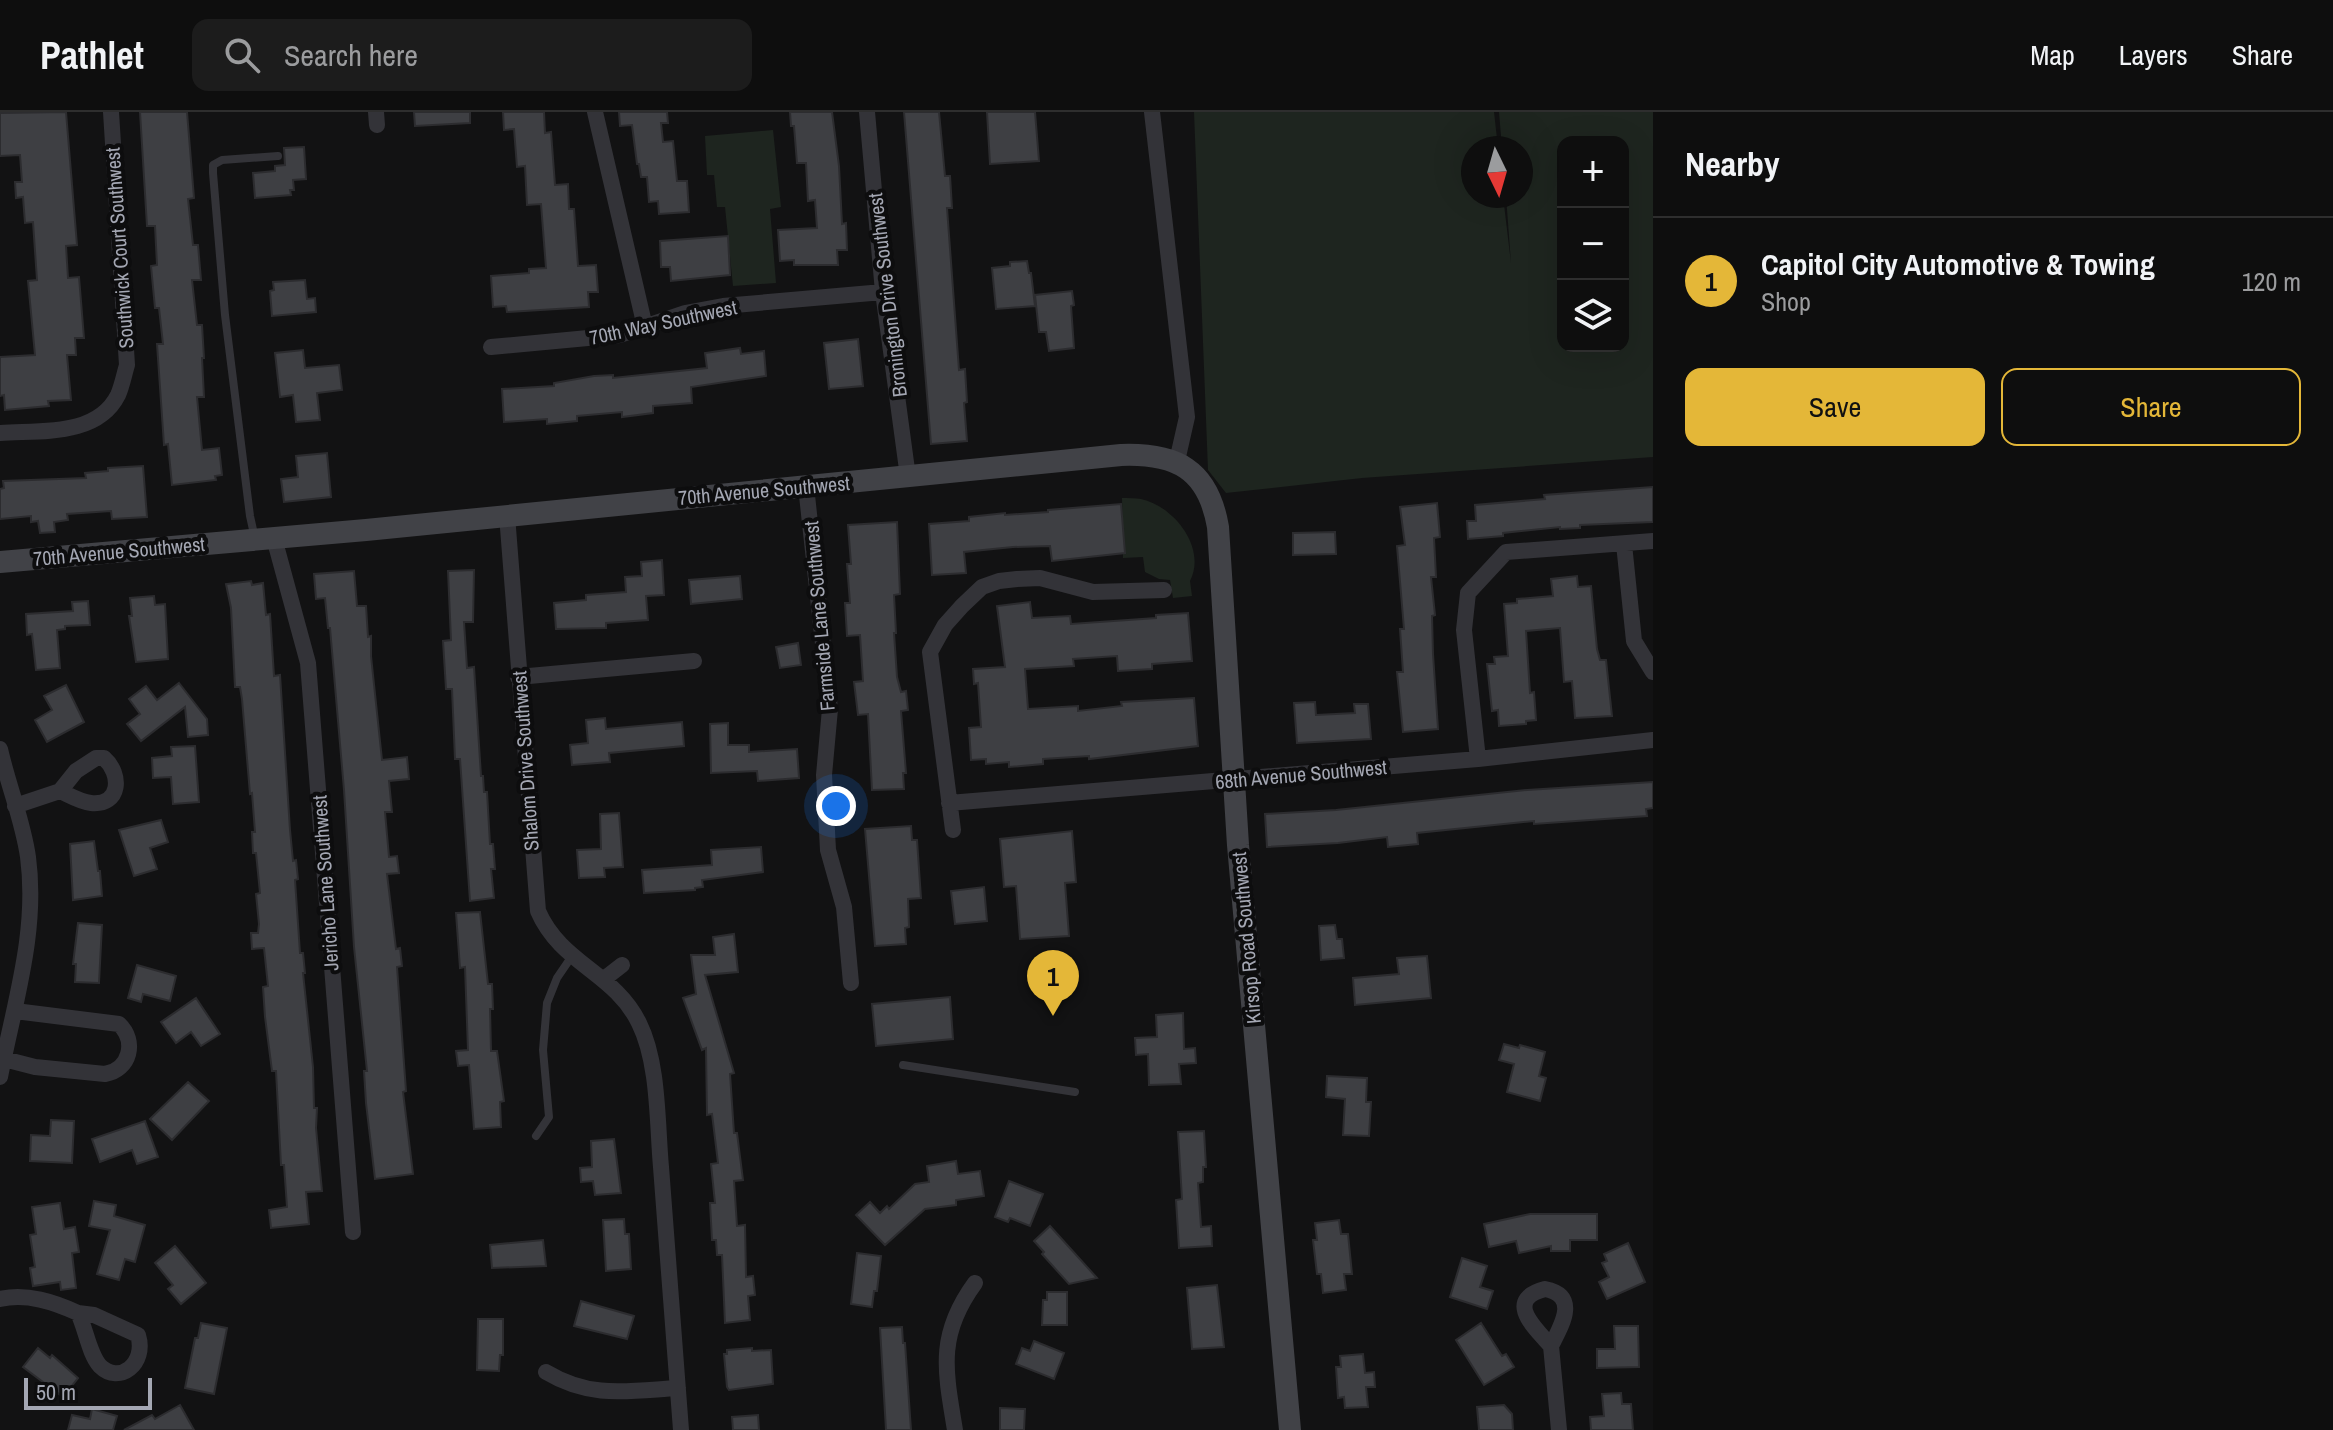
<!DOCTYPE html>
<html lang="en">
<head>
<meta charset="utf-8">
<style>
  body { margin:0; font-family:"Archivo Narrow",sans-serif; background:#1c1c1c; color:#f1f3f6 }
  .controls { position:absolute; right:24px; top:24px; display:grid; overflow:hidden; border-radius:16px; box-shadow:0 8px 32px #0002 }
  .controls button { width:72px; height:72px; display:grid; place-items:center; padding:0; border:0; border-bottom:2px solid #2e2e2e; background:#0e0e0e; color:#f1f3f6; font:40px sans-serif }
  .compass { position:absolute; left:1461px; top:24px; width:72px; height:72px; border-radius:50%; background:#0e0e0e; box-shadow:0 8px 32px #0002; rotate:175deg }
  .scale { position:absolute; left:24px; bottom:20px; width:128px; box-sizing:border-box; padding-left:8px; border:4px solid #a4a7b3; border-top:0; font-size:22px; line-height:28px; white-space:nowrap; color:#a4a7b3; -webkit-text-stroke:6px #0d0d0e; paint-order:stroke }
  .you { position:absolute; left:836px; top:694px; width:28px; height:28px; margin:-20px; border:6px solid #fff; border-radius:50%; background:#1a73e8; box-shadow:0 0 0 12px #1a73e833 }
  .badge { display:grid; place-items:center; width:52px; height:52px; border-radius:50%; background:#e4b738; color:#111; font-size:26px; font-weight:700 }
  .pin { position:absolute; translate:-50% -66px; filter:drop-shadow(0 2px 4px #0008) }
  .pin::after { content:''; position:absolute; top:42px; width:28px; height:24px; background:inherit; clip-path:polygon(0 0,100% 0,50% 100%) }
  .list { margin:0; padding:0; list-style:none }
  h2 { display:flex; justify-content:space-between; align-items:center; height:104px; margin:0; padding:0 32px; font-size:34px }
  h2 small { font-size:26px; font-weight:400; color:#9b9c9e }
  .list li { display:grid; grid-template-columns:52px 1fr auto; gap:24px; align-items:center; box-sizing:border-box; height:128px; padding:0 32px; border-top:2px solid #2e2e2e }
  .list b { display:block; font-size:30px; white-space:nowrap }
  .list p { margin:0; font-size:26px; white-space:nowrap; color:#9b9c9e }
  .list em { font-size:26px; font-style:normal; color:#9b9c9e }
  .actions { display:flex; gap:16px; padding:24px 32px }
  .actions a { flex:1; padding:18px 0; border:2px solid #e4b738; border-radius:16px; text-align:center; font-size:28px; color:#e4b738 }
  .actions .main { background:#e4b738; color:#111 }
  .icon { flex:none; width:44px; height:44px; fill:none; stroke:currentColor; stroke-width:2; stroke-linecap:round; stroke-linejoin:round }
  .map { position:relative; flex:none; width:1653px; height:1318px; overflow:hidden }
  header { display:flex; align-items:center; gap:48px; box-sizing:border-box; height:112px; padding:0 40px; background:#0e0e0e; border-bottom:2px solid #2e2e2e }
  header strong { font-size:38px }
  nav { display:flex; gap:44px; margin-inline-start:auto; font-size:28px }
  .search { width:560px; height:72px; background:#1c1c1c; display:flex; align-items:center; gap:20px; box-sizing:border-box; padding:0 28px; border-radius:16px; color:#9b9c9e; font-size:30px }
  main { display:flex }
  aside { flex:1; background:#0e0e0e }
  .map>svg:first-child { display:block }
  .green { fill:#1e251f; fill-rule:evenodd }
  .building { fill:#3e3f43; stroke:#2c2c2f; stroke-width:2 }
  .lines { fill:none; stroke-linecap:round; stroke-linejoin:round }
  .lane { stroke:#333338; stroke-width:8 }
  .street { stroke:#333338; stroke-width:16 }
  .secondary { stroke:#414247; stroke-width:22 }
  .labels { text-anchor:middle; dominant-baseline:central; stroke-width:8; stroke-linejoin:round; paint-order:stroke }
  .street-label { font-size:20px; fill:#a4a7b3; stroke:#0d0d0e }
</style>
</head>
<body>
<header>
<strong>Pathlet</strong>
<div class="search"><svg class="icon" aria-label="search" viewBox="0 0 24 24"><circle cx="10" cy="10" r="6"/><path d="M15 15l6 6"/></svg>Search here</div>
<nav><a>Map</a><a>Layers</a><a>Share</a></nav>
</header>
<main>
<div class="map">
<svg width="1653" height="1318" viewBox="0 0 1653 1318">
  <rect width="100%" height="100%" fill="#121213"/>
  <!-- green -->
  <path class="green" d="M1194 0H1494L1498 36H1473V84H1503L1511 151 1506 84H1521V36H1502L1499 0H1653V345L1362 366 1226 381 1208 358ZM1563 30H1623V234H1563Z
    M773 18 781 95 770 97 776 171 733 174 725 95H717L714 63H707L705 24Z
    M1122 386C1128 386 1135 386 1141 387 1174 394 1207 436 1190 469L1192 484 1173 486 1170 468 1159 467 1145 460 1143 445 1123 446Z"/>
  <!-- building -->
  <path class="building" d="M66 0 77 133 66 134 68 166 79 165 84 226H75L76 243H67L71 288 48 289 49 294 5 298 4 283 0 284V245L35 243 28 169 37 168 33 110 25 111 23 85 16 86 15 70H22L20 43 0 44V1Z
    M140 0H187L194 86 188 87 193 133H198L201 168H192L197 213H202L204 246H202L204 285H197L202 338 219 336 222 363 215 364 216 368 172 373 168 332 164 333 157 232H163L159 196H155L151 154 157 153 155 114H147Z
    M414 0H470V11L415 14Z
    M503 0H544L545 21 551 20 555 73 568 72 569 97H574L578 154 596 153 598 180H588L589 195 507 200 506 194 493 195 491 164 529 161V157L546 156 541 92 527 93 525 54 517 55 514 17 504 18Z
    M619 0H667L668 11H661L663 30 673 29 677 69H687L689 100 659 102 658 89 649 90 647 65H641L639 52H637L632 13 620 14Z
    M790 0H832L839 54 842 112 846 111 847 138H837L838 153H794V148L780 149 778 118 817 116 815 88 808 89 806 51H797L794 14H791Z
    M904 0H939L945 64H950L952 96H947L959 258 965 257 967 290 964 291 967 329 931 332Z
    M987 0H1035L1039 49 990 52Z
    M304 35 306 67 293 68 294 78H290L291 83 255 86 253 61 275 59V54L285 53 284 36Z
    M728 124 730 163 671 169 670 155H661L660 129Z
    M1027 149 1029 161H1031L1035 194 996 197 992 156 1010 154V150Z
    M305 168 307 187 315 186 316 200 272 204 270 179 274 178 273 170Z
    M1072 179 1074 193 1071 194 1074 236 1049 239 1046 220H1039L1035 183Z
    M858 227 863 274 829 277 824 231Z
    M740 236 741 242 764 239 766 264 691 275 692 291 653 294V301L622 305V300L577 304V309L547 312V307L504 310 502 277 554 274V271L594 264 613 263V266L707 256 705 241Z
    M303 238 305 256 339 253 342 278 317 281 320 308 296 310 293 283 280 285 275 241Z
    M327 341 331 385 284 390 281 367 298 365 296 344Z
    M143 354 147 405 112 407 111 399 67 402 68 408 54 410 55 420 40 421 38 409 31 410V404L0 407V377L4 376 3 369 86 366 85 361 108 359V356Z
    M1653 375V410L1580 413V416L1560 417V415L1503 421V424L1468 427 1467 409H1476L1475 393 1545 387 1544 383Z
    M1437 391 1440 425 1434 426 1436 465H1431L1435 503 1432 504 1433 542 1438 617 1403 620 1397 560H1403L1400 517H1404L1397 434 1405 433 1400 395Z
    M1121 392 1125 441 1052 449 1050 434 1013 435 964 440 966 461 932 463 929 412 969 409V405L1005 401V403L1048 400V398Z
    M897 410 900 482 894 483 896 521H894L897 565 901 580 906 579 908 598 901 599 906 661H903L904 677 872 678 868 602 858 603 854 570 863 569 860 523 847 524 845 491H850L847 452H851L848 413Z
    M1335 420 1336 442 1293 443V421Z
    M662 448 664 483 646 484 648 508 606 511V516L556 517 554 491 586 488V483L626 480 625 465 642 464 641 450Z
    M474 458 473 510H464L467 556 474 555 481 664H483L484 680H487L490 732H493L495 757H491L494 786 470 789 460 647H455L452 577H446L443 529 451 528 448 459Z
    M354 459 357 494H366L368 525 371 524V544L382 648 407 645 409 667 389 669 392 700H385L389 745 397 744 399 761 387 762 396 837 400 836 402 854 397 855 406 979 403 980 413 1062 375 1067 366 991 364 959H367L354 835 344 678 330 516H328L325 486 316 487 314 462Z
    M740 464 742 487 691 492 689 468Z
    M1577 464 1578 475 1591 474 1597 537 1600 548H1606L1612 604 1575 606 1572 569 1564 570 1560 516 1526 519 1530 581 1534 580 1536 608 1526 609V612L1499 614 1498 598 1492 599 1487 552H1495L1494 545 1508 544 1504 492 1517 491V487L1553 484 1551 467Z
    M251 469 252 473 263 471 266 503 270 502 274 564 280 563 290 718 293 749 296 748 298 767 295 768 300 841H303L305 861H303L313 955 314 996H317L316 1016 322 1079 306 1080 309 1112 271 1116 269 1098 287 1095 284 1053H281L276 959H272L265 905 263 875 268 874 264 836 252 837 251 821H258L259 812 256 782 260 781 256 741H253L252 720H255L252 681 250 682 242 587 240 575H235L231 496 226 472Z
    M154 484 155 493 165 492 168 547 136 550 129 504H132L130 486Z
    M88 489 90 513 65 514V517L57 518 60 556 36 558 32 522 27 523 26 502 73 499 72 490Z
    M1030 490 1032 506 1070 504 1071 512 1156 506V503L1188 501 1192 549 1152 552V557L1118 559 1117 544 1073 547 1074 554 1025 557 1028 597 1078 594V599L1122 594 1121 590 1194 586 1198 634 1089 647V644L1043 647V652L1009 655V650L986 652V647L971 648 969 616 981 615 978 571 974 572 973 557 1005 555 997 494Z
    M798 531 801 553 780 556 776 535Z
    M179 571 207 607 208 623 188 625 185 595 141 629 127 612 140 602 129 587 146 574 157 588Z
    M66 573 84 610 47 630 35 608 52 598 44 584Z
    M1315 590 1316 603 1355 601 1354 592H1368L1371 627 1297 631 1294 591Z
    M605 606 606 617 682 610 684 634 609 641 610 650 572 653 570 633 588 631 586 608Z
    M728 611V633H749V640L797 637 799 666 758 669 757 659 711 661 710 612Z
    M195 634 199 690 173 692 171 665 153 666 152 646 172 644 171 635Z
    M1653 670V696L1646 697 1647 704 1534 712V709L1417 721 1418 732 1388 735 1387 725 1338 731 1267 735 1265 702 1336 698 1527 678Z
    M619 701 623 755 604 756 605 765 579 766 577 738 601 737 600 702Z
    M161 708 168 730 150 736 157 757 134 764 119 718Z
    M911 714 912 728H917L921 786 908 787 909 815 905 816 906 832 875 834 865 717Z
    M1072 719 1076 770 1065 771 1069 824 1020 827 1016 774 1004 775 1000 727Z
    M94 729 98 759H100L102 784 73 788 70 732Z
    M761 735 763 760 702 768 703 775 695 776V778L644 781 642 758 712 753 711 738Z
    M984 775 987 809 955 812 951 779Z
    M480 800 488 872H492L493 897H490L491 939H497L504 989 500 990 501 1015 474 1017 469 953 458 954 456 939 468 938 465 855 460 856 456 801Z
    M78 811 102 813 99 871 75 870 76 852H73Z
    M1335 813 1337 827H1342L1344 846 1321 848 1319 814Z
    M734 822 738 860 705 863 734 961 730 962 734 1021H737L743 1068 734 1069 737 1114 745 1113 746 1165 753 1164 755 1183 748 1184 750 1208 725 1211 722 1143H717L716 1128H712L710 1091H715L711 1052 718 1051 712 1002 707 1003 706 936 702 938 683 886 696 882 691 843H715L713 825Z
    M1427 844 1431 886 1355 893 1353 866 1399 862 1397 846Z
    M137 853 176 864 170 889 143 882 141 890 128 886Z
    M950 885 953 927 876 934 872 892Z
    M196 886 220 922 201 934 191 920 176 931 161 910Z
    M1183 901 1184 937 1195 936 1196 951 1179 952 1181 972 1149 973 1148 942 1136 943 1135 926 1157 925 1156 903Z
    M1504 932 1519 936 1520 933 1545 940 1539 964 1546 966 1540 989 1507 980 1514 952 1499 948Z
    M1327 964 1367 966 1366 990H1371L1369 1024 1343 1023 1345 987 1326 985Z
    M188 970 209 989 172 1028 150 1007Z
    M51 1008 74 1009 72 1051 30 1049 31 1023 50 1024Z
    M145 1009 158 1045 137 1052 132 1038 100 1050 92 1027Z
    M1204 1019 1206 1055H1203V1070L1198 1071 1201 1115 1211 1114 1212 1134 1179 1136 1176 1088 1182 1087 1178 1020Z
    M614 1027 621 1081 595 1083 593 1069 581 1070 580 1056 592 1055 591 1029Z
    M956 1049 958 1062 980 1059 984 1084 956 1088V1093L925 1097 885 1133 856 1103 870 1090 880 1101 887 1094 889 1097 915 1072 929 1070 927 1054Z
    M1009 1069 1043 1082 1030 1114 1010 1106 1008 1110 995 1105Z
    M94 1089 116 1093 114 1104 145 1113 135 1150 125 1147 119 1168 97 1162 110 1118 89 1114Z
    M60 1091 64 1117 75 1115 79 1140 72 1141 76 1176 61 1178 60 1170 33 1174 30 1156 35 1155 30 1123 36 1122 32 1095Z
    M1530 1102H1597V1128H1570V1139H1551V1134L1519 1141 1516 1129 1489 1135 1484 1112Z
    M624 1107 625 1122H629L631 1157 606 1159 603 1108Z
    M1339 1108 1341 1122H1348L1352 1162H1344L1346 1178 1323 1181 1321 1162H1317L1313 1128H1317L1315 1111Z
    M1050 1114 1097 1166 1069 1172 1042 1142 1044 1140 1034 1129Z
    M543 1128 546 1154 492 1156 490 1133Z
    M1628 1131 1645 1170 1607 1187 1599 1170 1609 1165 1602 1151 1607 1149 1604 1142Z
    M175 1134 206 1171 181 1192 168 1177 173 1173 155 1151Z
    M857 1141 881 1144 877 1179H874L872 1195 851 1192Z
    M1462 1146 1487 1154 1480 1175 1493 1179 1487 1197 1450 1185Z
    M1217 1173 1224 1235 1192 1237 1187 1176Z
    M1047 1180H1067V1213H1042L1043 1188H1047Z
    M581 1189 634 1204 627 1227 574 1214Z
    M478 1207H503V1243H500L499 1259 477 1258Z
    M201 1211 227 1216 214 1282 185 1276 195 1226H198Z
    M1481 1211 1502 1244 1506 1242 1514 1255 1484 1273 1456 1228Z
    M1614 1214H1638L1639 1255 1597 1256V1237H1615Z
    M902 1215 903 1231H905L911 1318H886L880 1216Z
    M1034 1229 1064 1241 1054 1267 1016 1252 1022 1236 1030 1239Z
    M38 1236 50 1246 52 1243 78 1266 63 1285 23 1255Z
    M752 1236V1239L771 1238 773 1272 729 1278 727 1275 724 1242H727V1238Z
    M1363 1242 1365 1261 1374 1260 1375 1275H1366L1368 1295 1345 1296 1344 1285 1338 1286 1336 1255H1341L1340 1244Z
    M1621 1281 1622 1292H1631L1633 1318H1591L1590 1305 1604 1304 1602 1282Z
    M180 1293 194 1318H124L152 1303 155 1307Z
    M1504 1293 1512 1302 1513 1318H1479L1477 1295Z
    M1000 1296 1025 1297 1024 1318H1000Z
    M92 1297 117 1304 113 1318H68L72 1303 90 1307Z
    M758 1303 759 1318H733L732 1305Z"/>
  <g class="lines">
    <!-- lane -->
    <path class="lane" d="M255 427 250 404 225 203 213 61V53L222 48 278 44
      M903 953 1075 980
      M536 1024 549 1005 543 938 547 891 557 866 572 844"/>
    <!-- street -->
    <path class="street" d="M376 0 377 13
      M595 0 645 215
      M867 0 883 180 908 365
      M1152 0 1187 305 1177 349
      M491 235 620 223 685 201 723 194 883 180
      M0 321C40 318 97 325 118 283 122 274 124 263 127 253L111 0
      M806 374 830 597 824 663 828 738 844 795 851 871
      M507 403 538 799C561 852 615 861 639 911 659 951 657 1011 661 1055 668 1143 674 1230 681 1318
      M274 426 308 551 353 1120
      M1624 432 1634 529 1653 560
      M518 565 694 549
      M0 637C8 673 23 709 28 745 38 820 14 892 0 965
      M96 646H104C122 662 121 694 91 691 80 690 69 683 60 679L76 659Z
      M1478 647 1464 518 1468 481 1506 440 1653 429
      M949 691 1478 647 1653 628
      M15 694 60 679
      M953 718 930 540 945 513 962 494 982 475 999 469 1017 467 1040 466 1093 480 1164 478
      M604 867 622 853
      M0 946 35 955 105 962C130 958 137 929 119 912L15 899
      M1545 1177C1580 1184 1561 1214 1551 1234 1536 1217 1503 1188 1545 1177Z
      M0 1187C27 1181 54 1190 78 1201
      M78 1201 94 1203 138 1223C147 1252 119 1273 100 1254 89 1242 86 1217 78 1201Z
      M1551 1234 1559 1318
      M546 1260C591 1287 628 1279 678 1276
      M955 1318C945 1258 937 1223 975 1171"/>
    <!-- secondary -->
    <path class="secondary" d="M0 450 366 418 1121 343C1176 341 1208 357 1218 415L1238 733 1290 1318"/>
  </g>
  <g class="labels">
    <!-- street labels -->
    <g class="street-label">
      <text transform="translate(119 136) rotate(-94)">Southwick Court Southwest</text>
      <text transform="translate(887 183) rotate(-97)">Bronington Drive Southwest</text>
      <text transform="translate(663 210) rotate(-12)">70th Way Southwest</text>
      <text transform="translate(764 378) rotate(-5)">70th Avenue Southwest</text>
      <text transform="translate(119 439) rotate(-5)">70th Avenue Southwest</text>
      <text transform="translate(819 504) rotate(-95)">Farmside Lane Southwest</text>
      <text transform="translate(525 649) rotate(-94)">Shalom Drive Southwest</text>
      <text transform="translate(1301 662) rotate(-5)">68th Avenue Southwest</text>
      <text transform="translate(325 771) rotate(-94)">Jericho Lane Southwest</text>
      <text transform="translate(1246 826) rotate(-95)">Kirsop Road Southwest</text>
    </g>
  </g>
</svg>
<div class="controls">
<button>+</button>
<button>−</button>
<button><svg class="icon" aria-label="layers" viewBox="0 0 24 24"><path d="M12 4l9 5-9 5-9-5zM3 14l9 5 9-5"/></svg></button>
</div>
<svg class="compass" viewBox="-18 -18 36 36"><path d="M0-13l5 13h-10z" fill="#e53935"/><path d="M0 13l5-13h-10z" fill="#9b9c9e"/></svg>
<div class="scale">50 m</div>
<div class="you"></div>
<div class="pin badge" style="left:1053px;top:904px">1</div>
</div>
<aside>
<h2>Nearby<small></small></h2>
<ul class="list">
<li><span class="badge">1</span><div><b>Capitol City Automotive &amp; Towing</b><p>Shop</p></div><em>120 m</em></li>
</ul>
<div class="actions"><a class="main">Save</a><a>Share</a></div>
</aside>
</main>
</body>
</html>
